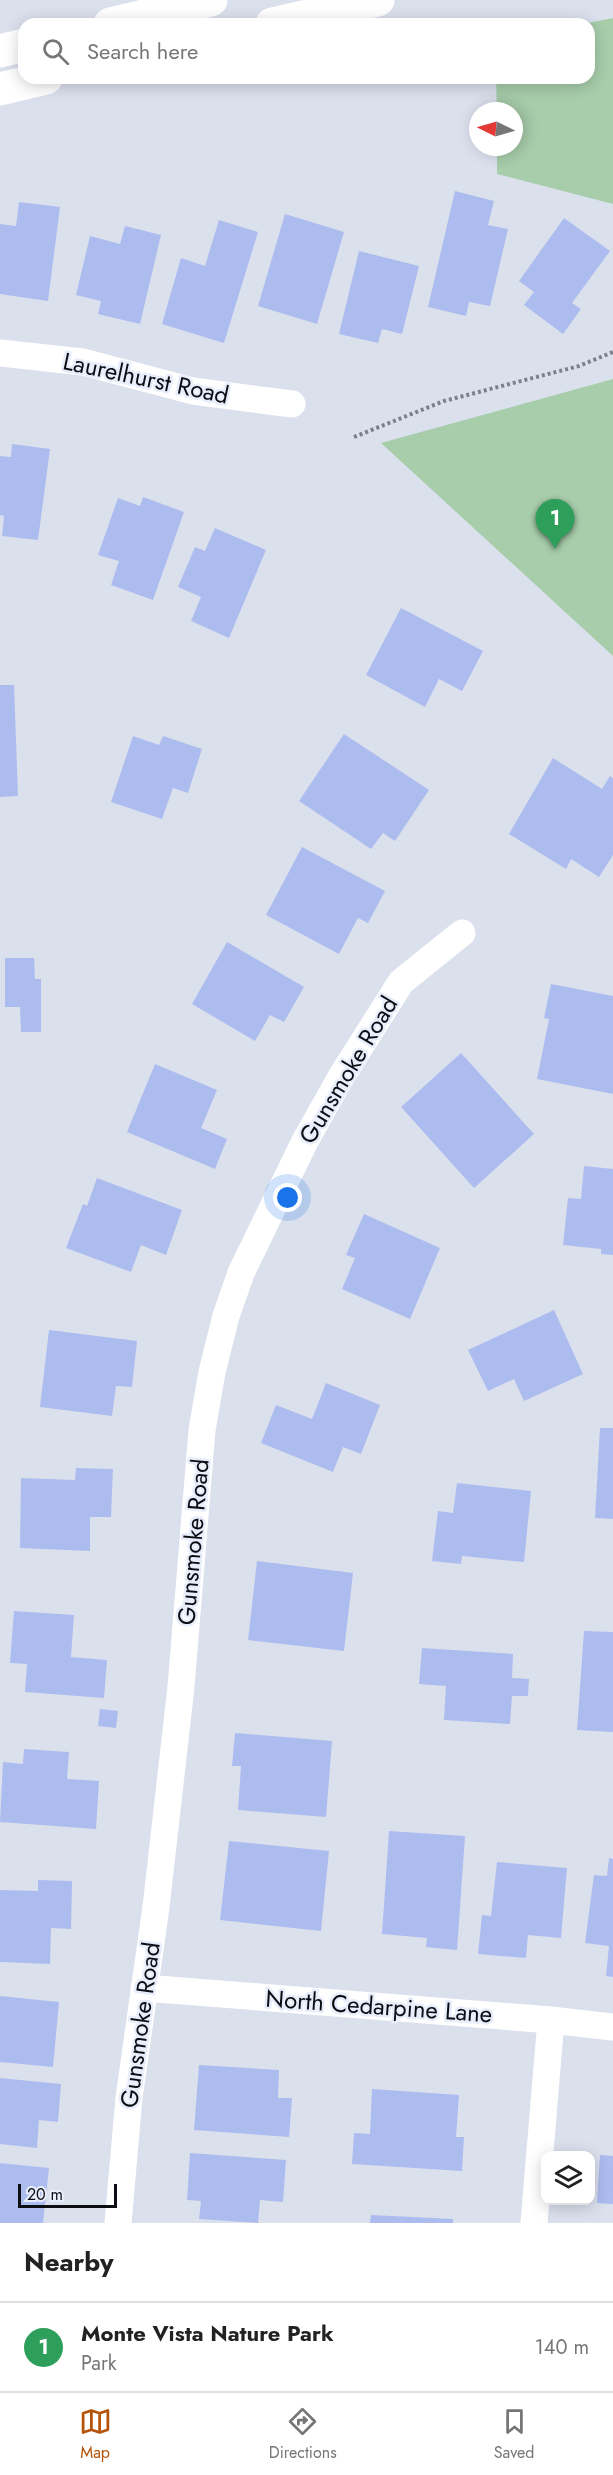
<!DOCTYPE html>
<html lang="en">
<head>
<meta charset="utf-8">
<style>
  body { margin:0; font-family:Jost,sans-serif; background:#f6f6f6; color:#222 }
  .controls { position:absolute; right:18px; bottom:18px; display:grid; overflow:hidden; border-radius:12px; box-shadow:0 3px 15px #0003 }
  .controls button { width:54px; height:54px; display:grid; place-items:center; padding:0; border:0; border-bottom:2px solid #e0e0e0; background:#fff; color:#222; font:30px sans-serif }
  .compass { position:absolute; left:469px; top:102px; width:54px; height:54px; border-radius:50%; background:#fff; box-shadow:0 3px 15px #0003; rotate:275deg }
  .scale { position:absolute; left:18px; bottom:15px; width:99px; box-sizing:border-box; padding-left:6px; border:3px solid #0c0d12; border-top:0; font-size:16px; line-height:21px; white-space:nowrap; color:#0c0d12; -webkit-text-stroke:4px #e8edfb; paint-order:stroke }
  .you { position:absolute; left:288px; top:1198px; width:21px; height:21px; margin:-15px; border:4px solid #fff; border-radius:50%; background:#1a73e8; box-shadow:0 0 0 9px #1a73e833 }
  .badge { display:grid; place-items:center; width:39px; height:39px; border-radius:50%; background:#b45309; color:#fff; font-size:20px; font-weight:700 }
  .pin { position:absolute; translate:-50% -50px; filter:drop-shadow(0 2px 3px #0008) }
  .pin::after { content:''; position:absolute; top:32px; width:21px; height:18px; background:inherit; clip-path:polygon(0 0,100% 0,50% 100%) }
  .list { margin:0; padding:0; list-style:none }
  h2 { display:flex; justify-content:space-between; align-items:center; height:78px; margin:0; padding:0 24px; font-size:26px }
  h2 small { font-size:20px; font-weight:400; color:#767676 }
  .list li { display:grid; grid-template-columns:39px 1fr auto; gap:18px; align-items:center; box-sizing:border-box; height:90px; padding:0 24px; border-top:2px solid #e0e0e0 }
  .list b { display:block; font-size:22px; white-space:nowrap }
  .list p { margin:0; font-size:20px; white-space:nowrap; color:#767676 }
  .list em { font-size:20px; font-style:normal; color:#767676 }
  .icon { flex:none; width:33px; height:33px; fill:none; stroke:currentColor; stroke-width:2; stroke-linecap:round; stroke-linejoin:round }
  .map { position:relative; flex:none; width:613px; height:2223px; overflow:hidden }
  .search { position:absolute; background:#fff; box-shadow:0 3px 15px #0003; left:18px; right:18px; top:18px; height:66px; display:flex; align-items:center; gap:15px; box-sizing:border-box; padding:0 21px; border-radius:18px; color:#767676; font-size:22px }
  .sheet { height:168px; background:#fff }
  nav { display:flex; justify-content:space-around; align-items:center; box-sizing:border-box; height:84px; border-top:2px solid #e0e0e0; background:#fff; font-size:16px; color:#767676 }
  nav a { display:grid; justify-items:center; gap:3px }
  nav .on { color:#b45309 }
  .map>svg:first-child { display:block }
  .green { fill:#a7cdab }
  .building { fill:#adbcef }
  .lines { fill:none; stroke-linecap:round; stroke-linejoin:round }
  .path { stroke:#7d8089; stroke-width:4; stroke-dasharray:3 3; stroke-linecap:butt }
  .minor { stroke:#fff; stroke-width:27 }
  .secondary { stroke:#fff; stroke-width:33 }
  .labels { text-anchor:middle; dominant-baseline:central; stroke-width:5; stroke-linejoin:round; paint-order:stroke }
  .street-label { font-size:24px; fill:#0c0d12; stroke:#e8edfb }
</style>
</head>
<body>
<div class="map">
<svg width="613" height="2223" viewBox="0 0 613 2223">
  <rect width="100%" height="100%" fill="#dbe0ed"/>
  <!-- green -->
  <path class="green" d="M613 18V204L497 174V147H514V111H497L496 78H589V24H582Z
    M613 379V656L381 443Z"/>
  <!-- building -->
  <path class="building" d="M455 191 494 201 488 225 508 229 490 306 469 302 466 316 428 307Z
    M19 202 60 207 48 301 0 294V224L16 226Z
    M285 214 344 232 317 324 258 306Z
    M564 218 610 251 572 303 581 309 563 334 524 305 534 292 519 281Z
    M219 220 258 232 224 343 162 324 181 258 205 266Z
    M125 226 161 235 140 324 98 314 101 301 76 295 90 236 120 244Z
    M359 251 419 266 402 334 382 329 378 343 339 334Z
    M12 444 50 449 38 540 2 536 4 516 0 515V456L11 457Z
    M143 497 184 512 153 600 111 585 119 561 98 555 118 498 140 506Z
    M215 528 266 550 229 638 191 621 201 597 178 587 195 547 205 551Z
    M401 608 483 651 462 691 439 679 425 707 366 675Z
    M0 685H14L18 796 0 797Z
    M344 734 429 790 395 841 383 833 371 849 299 801Z
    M133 736 159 745 163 736 202 749 188 793 173 788 162 819 111 802Z
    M553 758 602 789 610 776 613 778V855L599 877 571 859 566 869 509 834Z
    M302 847 385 891 368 923 358 918 339 954 266 915Z
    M227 942 304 987 284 1022 270 1015 255 1041 192 1004Z
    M5 958H34L35 979H41V1032H21L20 1007H5Z
    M551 984 613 996V1094L537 1079 549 1019 544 1018Z
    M461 1053 534 1134 474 1188 401 1107Z
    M155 1064 217 1090 201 1128 227 1139 215 1169 127 1132Z
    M584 1166 613 1169V1255L601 1254V1249L563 1245 568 1198 581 1199Z
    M97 1178 182 1210 166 1255 141 1245 131 1272 66 1248 83 1204 87 1206Z
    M364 1214 440 1248 410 1319 342 1289 355 1258 346 1255Z
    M554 1310 583 1374 524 1401 514 1379 488 1391 468 1350Z
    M49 1330 137 1341 132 1387 116 1386 112 1416 40 1407Z
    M326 1383 380 1405 361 1454 343 1447 333 1472 261 1443 276 1405 312 1419Z
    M600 1428H613V1519L595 1518Z
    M76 1468 113 1469 111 1517H90V1551L20 1548 21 1478 75 1480Z
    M457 1483 531 1491 524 1562 462 1556 461 1564 432 1561 438 1511 453 1513Z
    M257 1561 353 1573 344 1651 248 1640Z
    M14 1611 74 1615 71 1657 107 1660 104 1698 25 1692 27 1664 10 1663Z
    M584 1631 613 1632V1732L577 1730Z
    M422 1648 513 1654 512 1678 529 1679 528 1696H512L510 1724 444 1720 446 1686 419 1684Z
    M100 1709 118 1711 116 1728 98 1726Z
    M235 1733 332 1741 326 1817 238 1810 241 1766H232Z
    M24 1749 69 1752 67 1779 99 1781 96 1829 0 1822 3 1762 23 1764Z
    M389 1831 465 1836 457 1950 426 1947 427 1938 382 1934Z
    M229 1841 329 1851 321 1931 220 1920Z
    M609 1858 613 1859V1977L606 1976 609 1946 585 1943 594 1875 607 1876Z
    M497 1862 567 1868 561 1938 528 1935 526 1958 478 1954 482 1915 491 1916Z
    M38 1880 72 1881 71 1929 51 1928 50 1964 0 1962V1890L38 1891Z
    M0 1996 59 2002 53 2067 0 2062Z
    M199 2065 279 2070 278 2098H292L289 2137 194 2130Z
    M0 2078 61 2084 58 2122 39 2120 37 2148 0 2144Z
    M372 2089 459 2095 456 2137H464L462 2171 352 2164 354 2133 370 2134Z
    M190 2153 286 2160 283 2202 260 2200 258 2223 199 2219 201 2201 187 2200Z
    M600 2155 613 2156V2204L597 2203Z
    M0 2163 49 2168 43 2223H0Z
    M371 2215 453 2219V2223H370Z"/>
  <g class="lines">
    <!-- path -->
    <path class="path" d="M354 437 444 401 579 366 613 352"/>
    <!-- minor -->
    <path class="minor" d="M0 353 83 362 193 391 292 404
      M144 1988 551 2020 613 2027
      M118 2223 129 2098 156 1907 181 1687 202 1430 212 1372 226 1316 241 1273 305 1141 341 1077 401 982 462 933
      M534 2223 551 2020"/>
    <!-- secondary -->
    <path class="secondary" d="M110 24 211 0
      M272 24 378 0
      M0 51 24 45
      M0 89 46 78"/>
  </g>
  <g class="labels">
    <!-- street labels -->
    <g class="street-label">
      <text transform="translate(146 378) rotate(12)">Laurelhurst Road</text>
      <text transform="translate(348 1070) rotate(-59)">Gunsmoke Road</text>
      <text transform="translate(193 1542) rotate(-85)">Gunsmoke Road</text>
      <text transform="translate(379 2006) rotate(4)">North Cedarpine Lane</text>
      <text transform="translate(140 2025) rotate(-82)">Gunsmoke Road</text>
    </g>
  </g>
</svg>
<div class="controls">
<button><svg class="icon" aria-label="layers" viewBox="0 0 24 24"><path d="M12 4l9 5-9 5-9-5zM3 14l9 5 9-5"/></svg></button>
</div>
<svg class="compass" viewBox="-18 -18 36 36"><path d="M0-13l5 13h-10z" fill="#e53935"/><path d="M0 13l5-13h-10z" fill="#767676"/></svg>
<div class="scale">20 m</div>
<div class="you"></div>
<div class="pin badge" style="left:555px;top:549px;background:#2e9e5b">1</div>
<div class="search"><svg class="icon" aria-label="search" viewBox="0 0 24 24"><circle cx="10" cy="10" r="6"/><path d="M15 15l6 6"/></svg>Search here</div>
</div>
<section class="sheet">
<h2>Nearby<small></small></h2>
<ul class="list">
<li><span class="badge" style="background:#2e9e5b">1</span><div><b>Monte Vista Nature Park</b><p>Park</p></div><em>140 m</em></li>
</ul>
</section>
<nav>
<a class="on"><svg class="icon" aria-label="map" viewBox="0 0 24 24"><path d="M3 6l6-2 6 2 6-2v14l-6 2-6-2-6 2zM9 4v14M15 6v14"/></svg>Map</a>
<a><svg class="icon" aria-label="directions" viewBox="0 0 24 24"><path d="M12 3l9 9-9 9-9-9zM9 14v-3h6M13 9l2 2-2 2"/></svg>Directions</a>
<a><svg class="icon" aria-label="saved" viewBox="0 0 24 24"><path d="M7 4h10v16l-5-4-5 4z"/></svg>Saved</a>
</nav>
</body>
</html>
